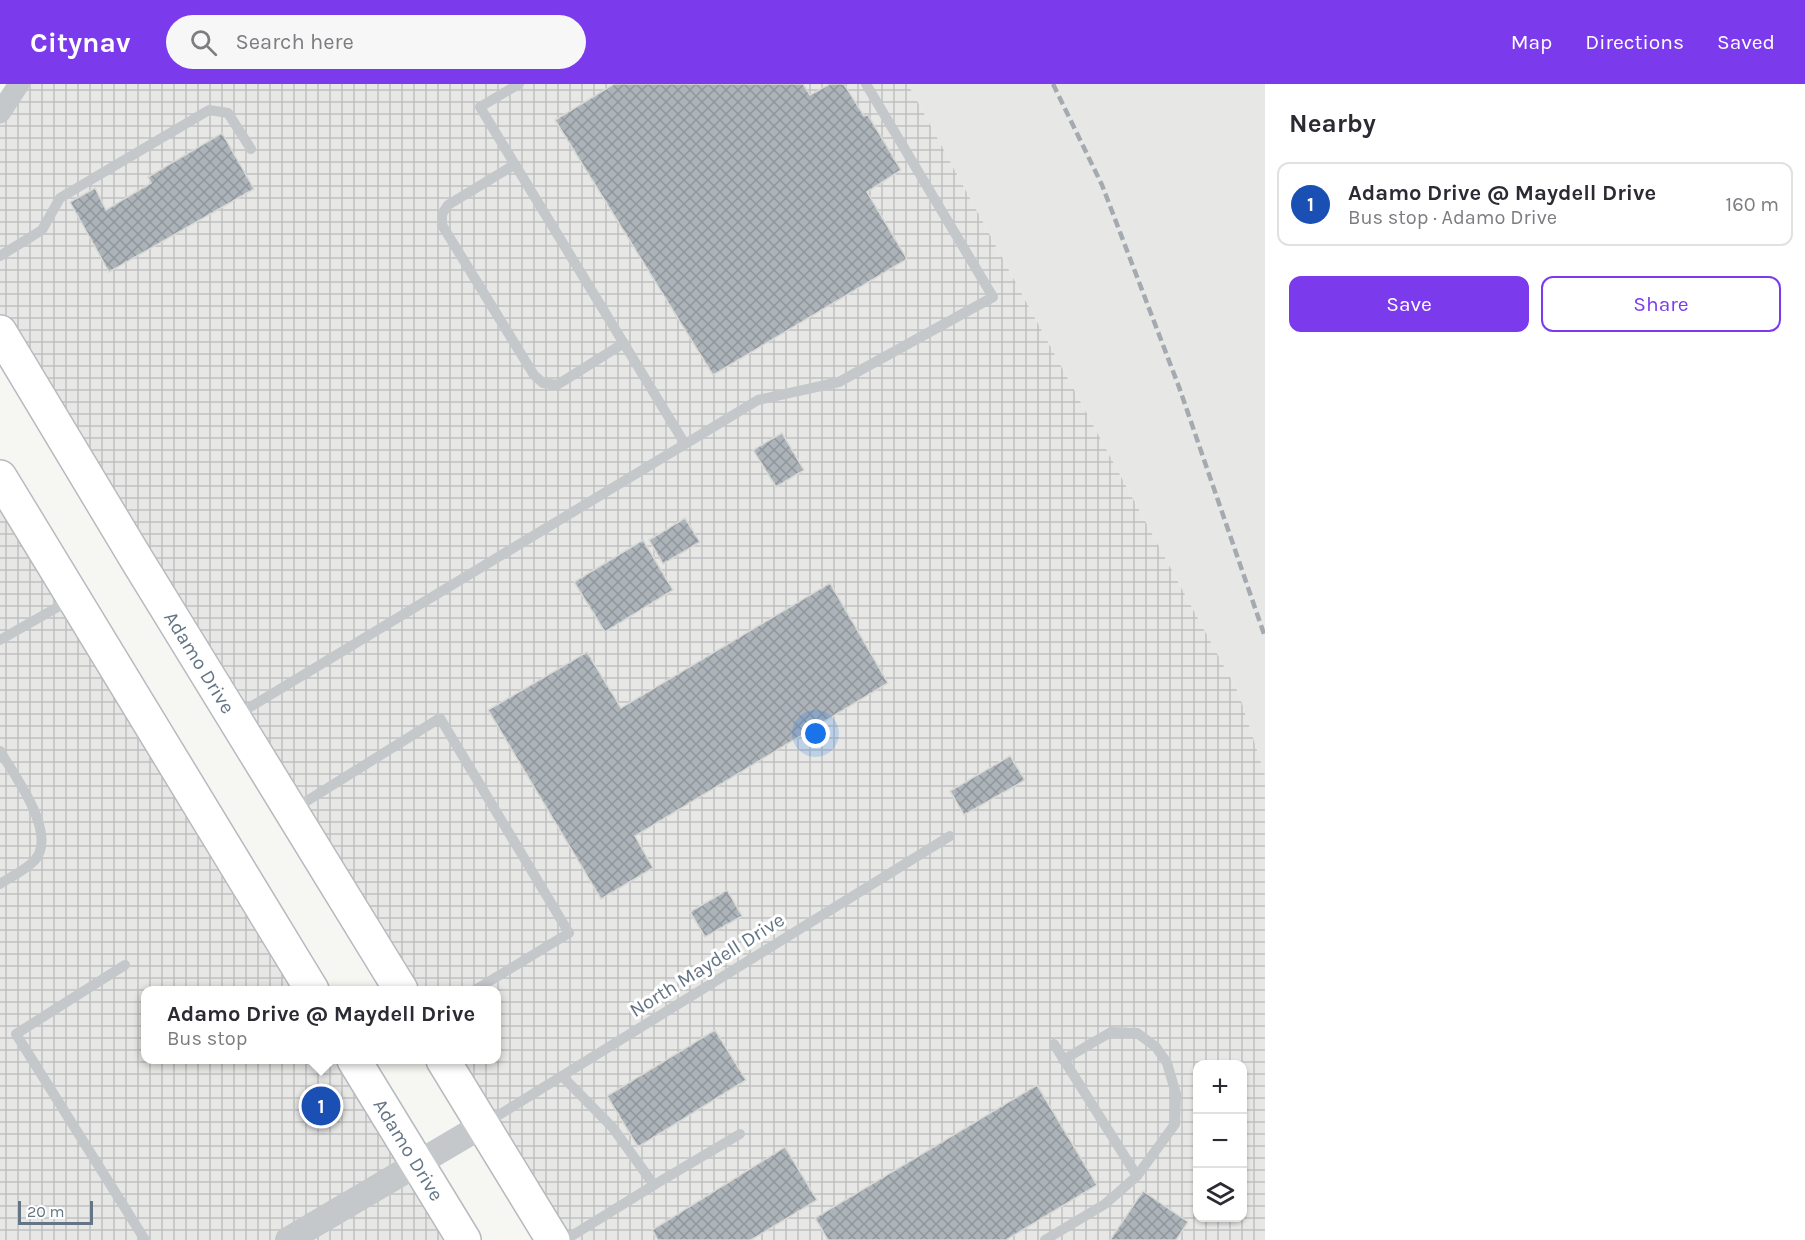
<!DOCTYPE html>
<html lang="en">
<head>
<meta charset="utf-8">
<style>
  body { margin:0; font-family:Karla,sans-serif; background:#f7f7f7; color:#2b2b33 }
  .controls { position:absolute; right:18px; bottom:18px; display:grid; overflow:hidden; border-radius:12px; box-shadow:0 2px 4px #0004 }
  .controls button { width:54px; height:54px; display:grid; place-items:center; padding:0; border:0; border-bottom:2px solid #e1e1e2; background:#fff; color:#2b2b33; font:30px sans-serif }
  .scale { position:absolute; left:18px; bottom:15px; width:75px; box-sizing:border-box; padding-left:6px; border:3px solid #647585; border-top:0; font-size:16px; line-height:21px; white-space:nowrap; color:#647585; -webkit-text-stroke:4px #fff; paint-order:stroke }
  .you { position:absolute; left:816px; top:650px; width:21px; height:21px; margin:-15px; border:4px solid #fff; border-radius:50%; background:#1a73e8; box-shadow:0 0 0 9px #1a73e833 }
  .badge { display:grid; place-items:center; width:39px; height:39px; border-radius:50%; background:#7c3aed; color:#fff; font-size:20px; font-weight:700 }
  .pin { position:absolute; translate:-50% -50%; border:3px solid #fff; box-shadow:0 2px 6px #0006 }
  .popup { position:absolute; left:141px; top:902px; width:360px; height:78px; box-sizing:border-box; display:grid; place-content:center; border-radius:12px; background:#fff; filter:drop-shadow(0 2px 4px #0005); font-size:20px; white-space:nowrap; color:#7c7c81 }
  .popup b { font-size:22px; color:#2b2b33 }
  .popup::after { content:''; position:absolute; left:50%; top:100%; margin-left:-12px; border:12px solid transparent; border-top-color:#fff }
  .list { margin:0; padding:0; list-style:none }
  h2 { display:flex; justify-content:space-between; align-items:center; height:78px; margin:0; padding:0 24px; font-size:26px }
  h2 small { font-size:20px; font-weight:400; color:#7c7c81 }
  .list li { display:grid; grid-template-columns:39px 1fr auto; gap:18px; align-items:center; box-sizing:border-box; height:84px; margin:0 12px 12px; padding:0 12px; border:2px solid #e1e1e2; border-radius:12px }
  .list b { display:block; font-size:22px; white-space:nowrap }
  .list p { margin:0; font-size:20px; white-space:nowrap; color:#7c7c81 }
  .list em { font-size:20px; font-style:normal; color:#7c7c81 }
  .actions { display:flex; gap:12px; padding:18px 24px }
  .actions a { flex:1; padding:14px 0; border:2px solid #7c3aed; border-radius:12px; text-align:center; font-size:21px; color:#7c3aed }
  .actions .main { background:#7c3aed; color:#fff }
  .icon { flex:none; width:33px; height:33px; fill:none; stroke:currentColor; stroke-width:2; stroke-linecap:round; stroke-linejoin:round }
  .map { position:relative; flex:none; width:1265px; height:1156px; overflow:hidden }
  header { display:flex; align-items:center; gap:36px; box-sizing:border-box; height:84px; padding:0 30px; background:#7c3aed; color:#fff }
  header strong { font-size:28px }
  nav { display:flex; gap:33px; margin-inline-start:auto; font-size:21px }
  .search { width:420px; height:54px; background:#f7f7f7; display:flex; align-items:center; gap:15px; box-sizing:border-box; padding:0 21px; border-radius:33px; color:#7c7c81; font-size:22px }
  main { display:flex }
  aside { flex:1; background:#fff }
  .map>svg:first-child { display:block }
  .built { fill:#e7e8e6 }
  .industrial { fill:url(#industrial-grid); fill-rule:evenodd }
  .building { fill:url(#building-cross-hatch); stroke:#d8d8d5; stroke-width:1.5 }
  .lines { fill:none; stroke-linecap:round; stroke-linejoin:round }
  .primary-casing { stroke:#b7bbbf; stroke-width:36 }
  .service { stroke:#c4c8cb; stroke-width:10 }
  .minor { stroke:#c4c8cb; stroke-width:21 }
  .tertiary { stroke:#c4c8cb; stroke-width:26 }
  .primary { stroke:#fff; stroke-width:33 }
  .rail { stroke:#a4aab0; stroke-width:4.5; stroke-dasharray:9 4.5; stroke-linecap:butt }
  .labels { text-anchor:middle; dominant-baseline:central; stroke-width:6; stroke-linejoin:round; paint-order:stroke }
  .street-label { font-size:20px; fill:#647585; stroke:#fff }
</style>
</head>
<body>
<header>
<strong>Citynav</strong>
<div class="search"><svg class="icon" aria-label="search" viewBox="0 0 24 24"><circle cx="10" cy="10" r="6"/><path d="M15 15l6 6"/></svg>Search here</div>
<nav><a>Map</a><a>Directions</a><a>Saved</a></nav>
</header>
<main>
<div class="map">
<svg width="1265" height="1156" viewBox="0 0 1265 1156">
  <defs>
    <pattern id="industrial-grid" width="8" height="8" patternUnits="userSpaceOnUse" patternTransform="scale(1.5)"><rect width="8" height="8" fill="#e7e8e6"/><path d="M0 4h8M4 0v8" fill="none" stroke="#bfc1c0"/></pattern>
    <pattern id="building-cross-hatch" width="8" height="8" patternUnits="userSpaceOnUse" patternTransform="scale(1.5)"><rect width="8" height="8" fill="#acb3b9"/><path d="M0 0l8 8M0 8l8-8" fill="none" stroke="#90969c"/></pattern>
  </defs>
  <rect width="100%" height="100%" fill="#f6f7f3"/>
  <!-- built -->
  <path class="built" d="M908 0H1265V691L1239 610Z"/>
  <!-- industrial -->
  <path class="industrial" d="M20 0H908L1239 610 1265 691V1156H570L456 976H496V906H412L0 234V30ZM1198 980H1242V1134H1198Z
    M0 403 312 906H146V976H354L418 1078 286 1156H0Z
    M428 1083 471 1156H297Z"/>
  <!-- building -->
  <path class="building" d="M614 0H803L810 11 830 0H844L864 32 868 31 901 86 867 108 907 175 713 291 555 36Z
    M222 49 254 105 109 188 70 118 95 104 106 126 151 99 148 93Z
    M782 349 804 386 776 403 753 366Z
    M685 434 700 458 663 480 649 456Z
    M643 456 673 506 605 548 574 498Z
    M830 499 888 599 635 752 653 784 601 815 488 626 587 568 621 624Z
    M1010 672 1025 696 964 731 950 707Z
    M727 806 742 832 705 853 690 828Z
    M715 946 746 996 638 1063 607 1012Z
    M1037 1001 1097 1101 1006 1156H828L815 1134Z
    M785 1063 817 1116 751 1156H658L652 1146Z
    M1143 1107 1188 1138 1176 1156H1110Z"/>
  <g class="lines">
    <defs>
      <g id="primary">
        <path id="s1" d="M0 248 137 476 401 906"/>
        <path d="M0 393 312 906"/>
        <path id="s2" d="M354 976 464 1156"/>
        <path d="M443 976 553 1156"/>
      </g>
    </defs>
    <!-- primary casing -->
    <use href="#primary" class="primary-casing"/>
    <!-- service -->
    <path class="service" d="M519 0 480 23 685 360
      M514 81 448 121 442 130V141L534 291 543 299 557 301 624 259
      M0 172 42 146 60 114 209 26 228 29 251 65
      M0 556 70 516
      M237 631 758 316 839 298 993 213 866 0
      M0 667C14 691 58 749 35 776 26 786 10 793 0 800
      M294 725 440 634 569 849 475 906
      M125 881 16 950 145 1156
      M1063 976 1111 948 1137 949 1156 963 1167 979 1176 1010 1175 1040 1137 1092
      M562 992 613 1044 654 1101 565 1156
      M486 1039 950 752
      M654 1101 740 1050
      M1045 1156 1105 1120 1137 1092 1054 960"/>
    <!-- minor -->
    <path class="minor" d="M0 29 19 0"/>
    <!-- tertiary -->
    <path class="tertiary" d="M288 1156 483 1041"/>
    <!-- primary -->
    <use href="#primary" class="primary"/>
    <!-- rail -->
    <path class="rail" d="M1053 0 1102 101 1179 303 1265 553"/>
  </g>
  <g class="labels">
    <!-- street labels -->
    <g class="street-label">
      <text stroke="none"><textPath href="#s1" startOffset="386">Adamo Drive</textPath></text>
      <text transform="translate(707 881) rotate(-32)">North Maydell Drive</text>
      <text stroke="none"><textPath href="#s2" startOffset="105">Adamo Drive</textPath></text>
    </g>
  </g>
</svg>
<div class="controls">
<button>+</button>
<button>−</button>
<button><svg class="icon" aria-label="layers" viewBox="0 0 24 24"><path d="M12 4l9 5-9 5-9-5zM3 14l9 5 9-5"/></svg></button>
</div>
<div class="scale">20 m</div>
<div class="you"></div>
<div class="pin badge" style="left:321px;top:1022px;background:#1a4fb4">1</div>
<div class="popup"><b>Adamo Drive @ Maydell Drive</b>Bus stop</div>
</div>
<aside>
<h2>Nearby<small></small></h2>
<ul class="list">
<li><span class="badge" style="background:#1a4fb4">1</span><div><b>Adamo Drive @ Maydell Drive</b><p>Bus stop · Adamo Drive</p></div><em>160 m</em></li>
</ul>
<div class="actions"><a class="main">Save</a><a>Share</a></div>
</aside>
</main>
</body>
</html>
